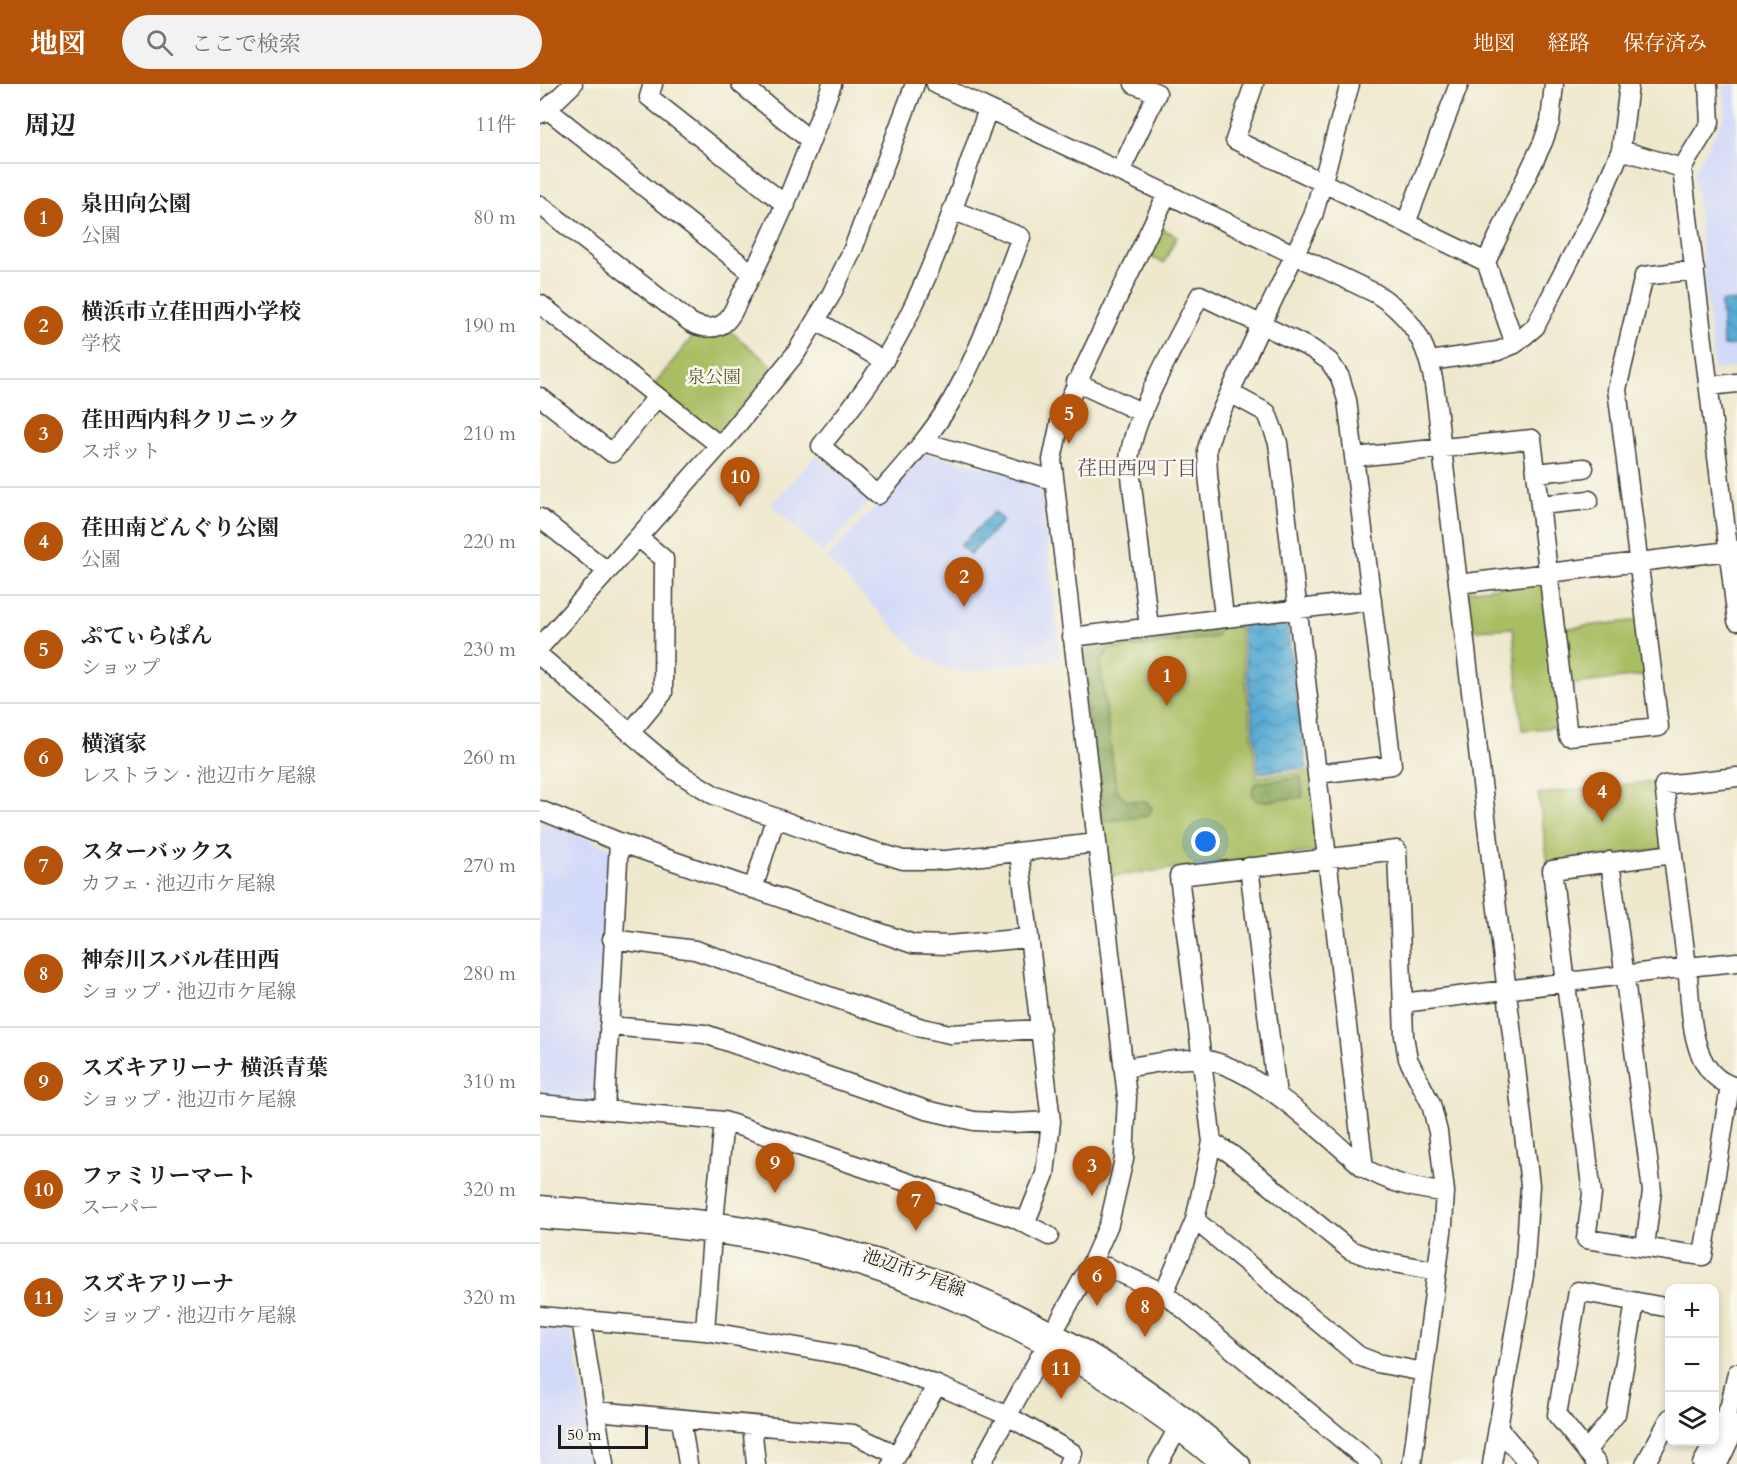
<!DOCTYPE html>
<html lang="ja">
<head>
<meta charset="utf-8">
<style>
  body { margin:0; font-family:Cardo,"Noto Serif JP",serif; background:#f2f2f2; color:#222 }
  .controls { position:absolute; right:18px; bottom:18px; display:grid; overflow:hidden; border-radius:12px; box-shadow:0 3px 9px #0003 }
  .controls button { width:54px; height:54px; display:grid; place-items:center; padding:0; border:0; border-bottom:2px solid #e0e0e0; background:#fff; color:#222; font:30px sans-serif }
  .scale { position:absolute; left:18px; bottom:15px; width:90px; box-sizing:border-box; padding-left:6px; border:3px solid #1c1c1c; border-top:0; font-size:16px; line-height:21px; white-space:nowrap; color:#1c1c1c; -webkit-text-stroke:4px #fbf7ec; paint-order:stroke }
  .you { position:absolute; left:666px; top:758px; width:21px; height:21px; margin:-15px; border:4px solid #fff; border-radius:50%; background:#1a73e8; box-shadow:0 0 0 9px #1a73e833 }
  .badge { display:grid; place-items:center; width:39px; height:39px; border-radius:50%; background:#b45309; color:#fff; font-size:20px; font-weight:700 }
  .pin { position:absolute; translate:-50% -50px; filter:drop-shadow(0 2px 3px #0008) }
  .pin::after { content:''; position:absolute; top:32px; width:21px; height:18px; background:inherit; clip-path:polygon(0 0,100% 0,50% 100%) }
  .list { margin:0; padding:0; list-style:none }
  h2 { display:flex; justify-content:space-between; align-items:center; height:78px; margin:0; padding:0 24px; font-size:26px }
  h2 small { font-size:20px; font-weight:400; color:#767676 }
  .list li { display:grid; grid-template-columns:39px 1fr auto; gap:18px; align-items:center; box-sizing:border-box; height:108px; padding:0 24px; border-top:2px solid #e0e0e0 }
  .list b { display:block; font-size:22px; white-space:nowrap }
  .list p { margin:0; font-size:20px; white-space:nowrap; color:#767676 }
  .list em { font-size:20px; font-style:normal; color:#767676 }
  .icon { flex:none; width:33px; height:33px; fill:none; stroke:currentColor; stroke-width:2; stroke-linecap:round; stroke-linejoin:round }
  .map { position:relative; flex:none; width:1197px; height:1380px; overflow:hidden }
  header { display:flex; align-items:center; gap:36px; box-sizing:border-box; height:84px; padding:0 30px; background:#b45309; color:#fff }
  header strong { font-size:28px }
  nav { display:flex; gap:33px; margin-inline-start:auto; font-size:21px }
  .search { width:420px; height:54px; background:#f2f2f2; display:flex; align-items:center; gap:15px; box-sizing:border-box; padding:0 21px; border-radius:33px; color:#767676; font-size:22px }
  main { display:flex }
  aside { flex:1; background:#fff }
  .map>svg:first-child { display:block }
  .built { fill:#d2d9f9 }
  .green { fill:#a9be63; stroke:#626d40; stroke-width:1.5 }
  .forest { fill:url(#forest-crowns); stroke:#51603a; stroke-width:1.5 }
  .water { fill:url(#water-waves); stroke:#3a6478; stroke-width:1.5 }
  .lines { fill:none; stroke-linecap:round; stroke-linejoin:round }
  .minor-casing { stroke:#3c3b37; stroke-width:21 }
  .minor { stroke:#fff; stroke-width:18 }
  .labels { text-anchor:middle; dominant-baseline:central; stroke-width:5; stroke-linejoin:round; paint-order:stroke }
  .park-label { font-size:18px; fill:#545d38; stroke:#fbf7ec }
  .street-label { font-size:18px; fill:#1c1c1c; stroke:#fbf7ec }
  .neighbourhood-label { font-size:20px; fill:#544f63; stroke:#fbf7ec }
</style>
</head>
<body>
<header>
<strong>地図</strong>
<div class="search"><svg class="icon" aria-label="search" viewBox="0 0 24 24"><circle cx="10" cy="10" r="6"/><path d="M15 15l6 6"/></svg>ここで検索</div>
<nav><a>地図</a><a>経路</a><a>保存済み</a></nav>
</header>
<main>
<aside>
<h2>周辺<small>11件</small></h2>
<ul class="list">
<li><span class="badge">1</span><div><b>泉田向公園</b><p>公園</p></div><em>80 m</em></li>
<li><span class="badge">2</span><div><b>横浜市立荏田西小学校</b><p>学校</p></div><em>190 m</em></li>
<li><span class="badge">3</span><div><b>荏田西内科クリニック</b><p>スポット</p></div><em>210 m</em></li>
<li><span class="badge">4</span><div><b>荏田南どんぐり公園</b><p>公園</p></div><em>220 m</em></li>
<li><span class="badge">5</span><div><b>ぷてぃらぱん</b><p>ショップ</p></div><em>230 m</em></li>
<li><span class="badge">6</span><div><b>横濱家</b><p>レストラン · 池辺市ケ尾線</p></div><em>260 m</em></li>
<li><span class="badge">7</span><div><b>スターバックス</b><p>カフェ · 池辺市ケ尾線</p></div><em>270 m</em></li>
<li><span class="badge">8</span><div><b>神奈川スバル荏田西</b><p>ショップ · 池辺市ケ尾線</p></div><em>280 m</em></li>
<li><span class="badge">9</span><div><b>スズキアリーナ 横浜青葉</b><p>ショップ · 池辺市ケ尾線</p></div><em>310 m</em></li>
<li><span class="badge">10</span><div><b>ファミリーマート</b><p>スーパー</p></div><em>320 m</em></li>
<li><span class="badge">11</span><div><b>スズキアリーナ</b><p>ショップ · 池辺市ケ尾線</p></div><em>320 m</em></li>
</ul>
</aside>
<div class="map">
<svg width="1197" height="1380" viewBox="0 0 1197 1380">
  <defs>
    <pattern id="forest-crowns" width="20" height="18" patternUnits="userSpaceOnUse" patternTransform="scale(1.5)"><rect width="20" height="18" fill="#86a559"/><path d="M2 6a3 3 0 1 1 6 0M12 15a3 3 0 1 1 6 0" fill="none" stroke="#6d8649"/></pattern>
    <pattern id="water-waves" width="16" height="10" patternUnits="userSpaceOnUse" patternTransform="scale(1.5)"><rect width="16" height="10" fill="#59abd4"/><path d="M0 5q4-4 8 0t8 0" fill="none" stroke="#498aab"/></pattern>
  </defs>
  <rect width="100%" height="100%" fill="#fbf7ec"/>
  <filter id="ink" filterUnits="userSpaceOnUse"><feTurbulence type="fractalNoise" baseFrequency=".0167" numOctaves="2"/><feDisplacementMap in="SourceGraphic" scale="12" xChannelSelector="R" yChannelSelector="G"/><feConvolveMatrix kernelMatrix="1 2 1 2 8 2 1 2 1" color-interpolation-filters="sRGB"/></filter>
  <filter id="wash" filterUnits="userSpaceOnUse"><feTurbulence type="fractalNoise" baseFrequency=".008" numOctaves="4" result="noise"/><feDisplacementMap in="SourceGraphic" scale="24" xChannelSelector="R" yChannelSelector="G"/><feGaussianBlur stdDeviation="1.35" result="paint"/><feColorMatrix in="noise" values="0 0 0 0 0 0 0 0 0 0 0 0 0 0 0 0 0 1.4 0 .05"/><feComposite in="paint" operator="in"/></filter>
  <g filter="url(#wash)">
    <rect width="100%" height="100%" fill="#eee8cd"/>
    <!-- built -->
    <path class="built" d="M1183 0H1197V283L1174 286 1154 88 1185 31Z
      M384 369 500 396 521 574 421 588 403 583 381 571 287 475Z
      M277 370 332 415 283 469 231 421Z
      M0 735 71 764 56 1018 0 1013Z
      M0 1241 31 1243 55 1380H0Z"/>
    <!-- green -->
    <path class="green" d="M616 142 637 152 624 179 603 170Z
      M185 243 234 283 178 352 113 302 153 252 171 250Z
      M1004 498 1020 643 982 646 973 544 932 546 926 507Z
      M698 535 717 693 770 687 780 767 566 793 538 557Z
      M1100 536 1106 591 1026 601 1020 545Z
      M1117 697 1125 765 1008 779 998 710Z"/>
    <!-- forest -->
    <path class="forest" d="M678 544 677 553 569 566 560 579 576 705 586 716 607 718 612 724 608 732 561 738 538 558Z
      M761 693 763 713 718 718C712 713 710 705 716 699Z"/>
    <!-- water -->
    <path class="water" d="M1197 217V261L1183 262 1181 218Z
      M454 428 463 437 430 471 420 462Z
      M746 532 767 684 719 689 701 538Z"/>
  </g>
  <g filter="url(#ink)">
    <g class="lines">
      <defs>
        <path id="minor" d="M113 0 109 13 246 121
          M201 0 271 57
          M396 0 835 209C898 247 893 300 902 365L990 1101 984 1191 958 1344 989 1380
          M714 0 695 56 946 178 975 260 995 243 1053 131 1081 66 1089 0
          M7 25 33 0
          M0 30 7 25 213 190
          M1081 66 1142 84 1197 537
          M1142 84 1170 39 1168 0
          M580 88 617 9 594 0
          M0 121 150 238C159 243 171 246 181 241 191 236 196 220 201 211 239 143 265 72 292 0
          M412 126 481 153C459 210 440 269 409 321 389 354 363 382 338 411L281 362C302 335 325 308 343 278 391 200 418 110 448 25
          M866 139 919 0
          M946 178 1003 58 1010 38 1014 0
          M0 220 179 361
          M277 237 344 277
          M890 277 958 267 975 260
          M536 298 603 329
          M1169 302 1197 299
          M0 313 72 369 117 313
          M384 358 513 396
          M815 373 992 355 1028 652 1119 643 1077 305 1104 192 1155 186
          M996 389 1044 384
          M1000 421 1049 416
          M0 434 67 487
          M918 500 1197 466
          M684 533 668 391 667 365 673 345 721 241 773 132 810 0
          M609 543 589 376C593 331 639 254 660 211L772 265 789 277 800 293 807 316 852 681 777 690 738 359 727 329 690 309
          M532 553 832 516
          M0 563 189 351 256 269 291 211 313 165 375 0
          M0 572 134 686 174 711 285 752 363 776H406L557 759
          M90 649 123 609 124 475 98 453
          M777 690 824 1084
          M1197 693 1124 701 1147 883 1197 878
          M0 726 79 758 373 860 408 861 489 854
          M479 768 511 1037 505 1090 485 1140
          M1133 770 1012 786 1052 1110 1046 1155 1163 1172 1190 1002
          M1070 777 1112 1107 1105 1163
          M709 783 737 1011
          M213 805 235 735
          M72 855 155 866 382 944 410 950 501 945
          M863 919 1147 883C1152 922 1147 993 1197 1003
          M69 942 165 950 386 1026 434 1037 472 1039 511 1037
          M584 984C605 981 642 973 661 975 714 981 784 1050 824 1084 850 1099 875 1105 905 1108
          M0 1020 184 1037 474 1134 509 1152
          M65 1025 79 758
          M672 1058 691 1070 810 1166 837 1176 897 1187
          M0 1121C75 1128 152 1131 226 1146 400 1181 570 1259 701 1380
          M0 1135C78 1141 159 1144 235 1160 398 1195 553 1274 680 1380
          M174 1137 184 1037
          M567 1183 624 1209 655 1136
          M624 1209 832 1380
          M0 1232 165 1247 320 1274 397 1301 468 1332 533 1369 528 1380
          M41 1235 64 1380
          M165 1247 172 1151
          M56 1327 313 1350 357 1371
          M141 1335 148 1380
          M212 1341 216 1380
          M1174 1357 1190 1321 1197 1289
          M1046 1367 1076 1330 1095 1218
          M352 1380 397 1301
          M441 1380 553 1176 569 1140 584 1075 587 1013 512 376 521 333 627 110
          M618 1380 638 1344
          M872 1380 903 1140 905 1108 898 1048 891 1020 868 975 864 952 857 766 639 792 672 1058 655 1136 819 1272 837 1279 884 1288
          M952 1380 958 1344
          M1057 1380 1017 1331 1038 1207 1130 1224
          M1105 1380 1130 1334
          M1162 1380 1174 1358
          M1178 1380 1197 1340"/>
      </defs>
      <!-- minor casing -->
      <use href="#minor" class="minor-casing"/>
      <!-- minor -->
      <use href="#minor" class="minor"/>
    </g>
  </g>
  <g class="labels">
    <!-- park labels -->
    <g class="park-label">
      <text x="174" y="293">泉公園</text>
    </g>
    <!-- street labels -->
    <g class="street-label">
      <text transform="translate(374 1189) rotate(20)">池辺市ケ尾線</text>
    </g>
    <!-- neighbourhood labels -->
    <g class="neighbourhood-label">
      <text x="597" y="384">荏田西四丁目</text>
    </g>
  </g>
</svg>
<div class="controls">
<button>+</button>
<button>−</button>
<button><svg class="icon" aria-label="layers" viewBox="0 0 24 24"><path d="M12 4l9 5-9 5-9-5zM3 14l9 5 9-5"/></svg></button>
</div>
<div class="scale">50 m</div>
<div class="you"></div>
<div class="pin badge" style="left:627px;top:622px">1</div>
<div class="pin badge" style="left:424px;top:523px">2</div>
<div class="pin badge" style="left:552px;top:1112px">3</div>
<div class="pin badge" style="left:1062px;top:738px">4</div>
<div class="pin badge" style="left:529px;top:360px">5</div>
<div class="pin badge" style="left:557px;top:1222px">6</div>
<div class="pin badge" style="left:376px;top:1147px">7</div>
<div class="pin badge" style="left:605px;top:1253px">8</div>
<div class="pin badge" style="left:235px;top:1109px">9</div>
<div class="pin badge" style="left:200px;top:423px">10</div>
<div class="pin badge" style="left:521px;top:1315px">11</div>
</div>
</main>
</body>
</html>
